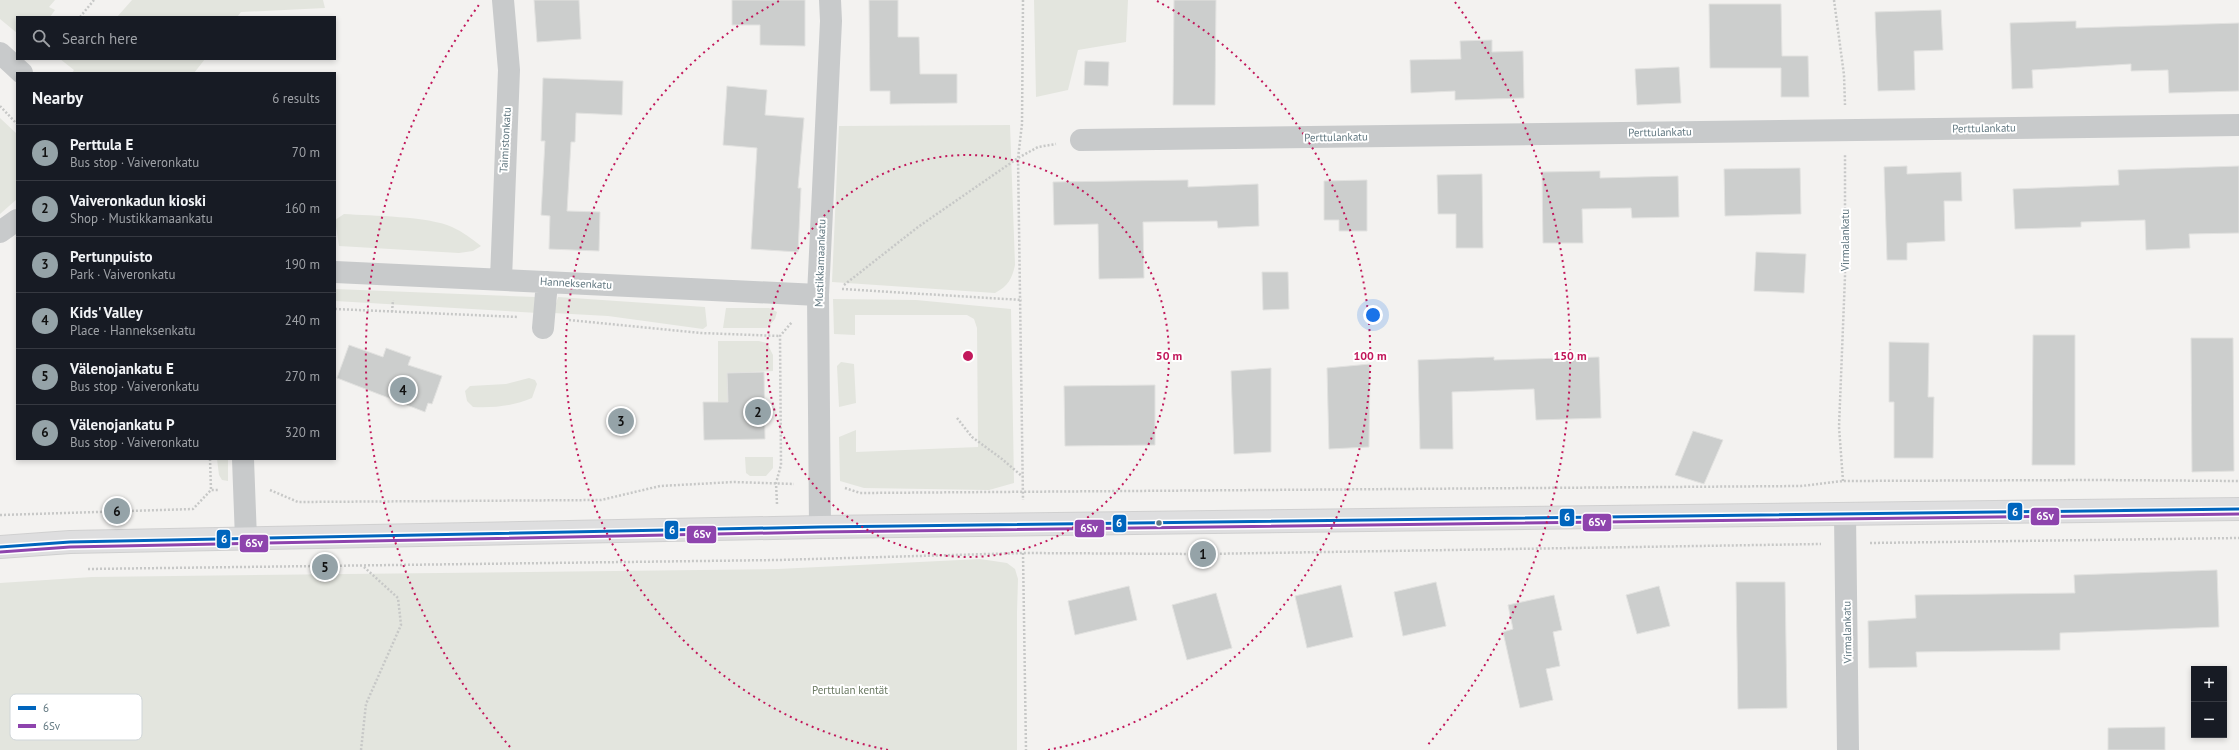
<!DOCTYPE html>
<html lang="en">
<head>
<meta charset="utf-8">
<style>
  body { margin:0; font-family:"PT Sans",sans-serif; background:#20242c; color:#f1f3f6 }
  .controls { position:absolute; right:12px; bottom:12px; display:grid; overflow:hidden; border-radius:0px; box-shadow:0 2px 6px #0003 }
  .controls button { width:36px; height:36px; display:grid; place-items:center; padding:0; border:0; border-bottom:1px solid #363941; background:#171b24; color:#f1f3f6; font:20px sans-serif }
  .you { position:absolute; left:1373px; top:315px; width:14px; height:14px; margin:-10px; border:3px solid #fff; border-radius:50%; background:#1a73e8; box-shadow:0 0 0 6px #1a73e833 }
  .badge { display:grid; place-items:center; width:26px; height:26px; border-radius:50%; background:#95a3a8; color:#111; font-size:13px; font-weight:700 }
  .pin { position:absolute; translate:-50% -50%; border:2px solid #fff; box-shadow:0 1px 4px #0006 }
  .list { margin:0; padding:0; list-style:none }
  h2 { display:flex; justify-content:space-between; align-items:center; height:52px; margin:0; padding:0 16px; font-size:17px }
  h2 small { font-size:13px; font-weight:400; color:#9ea1a6 }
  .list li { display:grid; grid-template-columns:26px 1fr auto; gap:12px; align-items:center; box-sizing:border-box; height:56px; padding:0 16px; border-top:1px solid #363941 }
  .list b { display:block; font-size:15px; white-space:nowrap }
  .list p { margin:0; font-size:13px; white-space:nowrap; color:#9ea1a6 }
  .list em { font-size:13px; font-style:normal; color:#9ea1a6 }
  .icon { flex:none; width:22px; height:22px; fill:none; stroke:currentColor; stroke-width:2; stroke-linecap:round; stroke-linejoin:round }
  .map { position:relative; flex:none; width:2239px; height:750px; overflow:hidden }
  .search { position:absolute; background:#171b24; box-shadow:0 2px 6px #0003; left:16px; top:16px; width:320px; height:44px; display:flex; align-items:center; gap:10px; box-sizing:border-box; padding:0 14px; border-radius:0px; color:#9ea1a6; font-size:15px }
  .panel { position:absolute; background:#171b24; box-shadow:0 2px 6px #0003; left:16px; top:72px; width:320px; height:388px; border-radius:0px }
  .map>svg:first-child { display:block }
  .green { fill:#e3e5de }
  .building { fill:#cccecd; stroke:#e2e2e0 }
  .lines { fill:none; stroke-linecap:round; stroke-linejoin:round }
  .major-casing { stroke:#d0d0d0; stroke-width:24 }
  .path { stroke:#c7c8c7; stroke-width:2.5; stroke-dasharray:2 2; stroke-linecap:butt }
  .minor { stroke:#c8cacb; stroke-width:22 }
  .major { stroke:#dededf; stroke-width:22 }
  .bus-1-casing { stroke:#fff; stroke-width:6 }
  .bus-2-casing { stroke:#fff; stroke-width:6 }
  .bus-1 { stroke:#0065bd; stroke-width:3 }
  .bus-2 { stroke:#8e44ad; stroke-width:3 }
  .ring { fill:none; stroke:#c2185b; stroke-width:2; stroke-dasharray:2 4 }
  .bus-dot { fill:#627881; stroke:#fff; stroke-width:1.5 }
  .labels { text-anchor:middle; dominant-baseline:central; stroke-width:4; stroke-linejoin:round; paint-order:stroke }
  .street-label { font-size:11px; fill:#627881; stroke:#fff }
  .park-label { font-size:11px; fill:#697861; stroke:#fff }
  .key { fill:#fff; stroke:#d0d6d9; stroke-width:1 }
  .key-label { font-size:11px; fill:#627881 }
  .centre { fill:#c2185b; stroke:#fff; stroke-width:2 }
  .ring-label { font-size:12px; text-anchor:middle; font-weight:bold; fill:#c2185b; stroke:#fff; stroke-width:4; stroke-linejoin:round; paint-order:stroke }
  .line-badge { stroke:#fff; stroke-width:1.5 }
  .badge-label { font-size:11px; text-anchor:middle; font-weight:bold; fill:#fff }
</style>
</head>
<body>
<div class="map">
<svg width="2239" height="750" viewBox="0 0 2239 750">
  <rect width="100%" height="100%" fill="#f3f2f0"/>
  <!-- green -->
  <path class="green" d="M0 0H55L49 7 55 10 50 17H17V33L0 19Z
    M132 0H323L325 8 241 12 237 17H117Z
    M1034 0H1128L1126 42 1078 50 1068 90 1036 97Z
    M60 59H205L194 73H72L74 70Z
    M0 118 17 134V199L0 214Z
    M1010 125 1015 265C1012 279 1008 286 995 293L832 282 839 126Z
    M344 214C372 216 428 216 452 227 463 232 472 239 481 246L473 251 459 253 339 246 335 220Z
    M335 289 536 297 538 313 335 301Z
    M558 297 705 307 707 326 703 329 608 316 553 313Z
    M833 299 916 300 1011 309 1014 483 989 490 864 488 840 481 839 437 856 430V452L978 447 977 328 974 319 967 315H855V335L834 334Z
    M726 308H769L777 312 775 319 767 328H723Z
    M718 341H759L767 343 773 355V371L727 373 728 402H718Z
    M841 362 854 364 856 403 839 407 837 366Z
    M529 378 535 380 537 384 532 398C514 406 493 408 473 407L467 401 465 391 470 386 506 384Z
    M745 457H773V468L766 476H750L746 473Z
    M217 459H228V481L222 480 219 475Z
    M980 559 1007 563 1015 569 1018 579 1017 612V750H0V583L92 577 778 569Z"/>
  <!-- building -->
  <path class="building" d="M534 0H579L581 39 537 42Z
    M732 0H805V46L760 45V25H732Z
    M869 0H898V37H919L920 74H957V103L890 104V91H870Z
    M1174 0H1216L1215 105H1173Z
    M1709 4H1781L1782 56H1808L1809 97H1781V68H1710Z
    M1941 10 1943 50 1914 51 1915 90 1878 91 1875 12Z
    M2076 21V28L2239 23V91L2169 93 2168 70 2131 71V64L2032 70 2033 88 2012 89 2010 23Z
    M1492 40V52L1523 51 1524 98 1455 100V91L1411 93 1410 60 1461 59 1460 41Z
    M1085 61 1109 62 1108 86 1084 85Z
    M1679 67 1681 103 1637 105 1635 69Z
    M543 78 623 81 622 115 576 113 575 142H571L567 211 600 212 599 251 549 249 550 216 541 215 545 141H541Z
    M727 86 767 90 765 115 804 118 798 188H801L798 252 751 249 757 148 723 145Z
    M1907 166V174L1961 172 1962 201H1944L1945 241 1907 243V260H1887L1884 167Z
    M2239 166V233L2189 234 2190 248 2146 250 2145 220 2081 222V227L2015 229 2013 189 2119 185 2118 170Z
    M1800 168 1801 214 1725 216 1724 169Z
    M1600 171V178L1678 176 1679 217 1632 218 1631 208 1582 209 1583 243H1543L1542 172Z
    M1482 174 1483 248H1456V214H1438L1437 175Z
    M1188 180V187L1258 184 1259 226 1218 228 1217 221 1143 222 1144 278 1099 279 1098 224 1054 225 1053 182Z
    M1367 180V231H1339V220H1324V181Z
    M1756 252 1806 254 1804 293 1754 291Z
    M1262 272H1288L1289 309 1263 310Z
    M2033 335H2075V465H2032Z
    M2191 338H2233L2234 471 2192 472Z
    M1889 342 1929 343 1928 397H1934L1933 458H1894V402H1889Z
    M349 345 383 357 386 348 411 357 408 365 442 376 432 404 428 403 425 412 337 378Z
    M1494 357V360L1599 357 1601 418 1536 420 1534 389 1452 392 1453 449H1420L1418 360Z
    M1370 364 1369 447 1329 449 1327 368Z
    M1271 368V452L1234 454 1231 371Z
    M764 372 765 439 704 440 703 402H728L727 373Z
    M1155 385V445L1065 446 1064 386Z
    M1693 431 1723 440 1704 484 1675 475Z
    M2217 570 2219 627 2060 633V650L1916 652 1917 667 1869 668 1868 621 1916 618 1915 595 2075 593 2074 575Z
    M1436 582 1446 626 1403 636 1394 592Z
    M1736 582H1785L1787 708 1738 709Z
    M1341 585 1353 637 1307 648 1295 596Z
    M1129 586 1137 620 1075 635 1068 601Z
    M1659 586 1670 626 1637 634 1626 595Z
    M1216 593 1232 648 1187 660 1172 605Z
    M1554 595 1562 630 1553 632 1560 666 1546 669 1553 700 1520 708 1503 632 1513 629 1508 605Z
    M2165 727V750H2108V728Z"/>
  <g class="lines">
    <defs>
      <path id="major" d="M0 547 70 542 820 527 2239 509"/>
    </defs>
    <!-- major casing -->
    <use href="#major" class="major-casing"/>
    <!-- path -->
    <path class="path" d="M1023 0 1022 124 1018 158 1023 500
      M1834 0 1844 75 1845 105
      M80 17 94 0
      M0 106 17 124
      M844 285 918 227 1018 158 1038 147 1056 144
      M842 289 1022 300
      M335 309 518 317
      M392 312 393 300
      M569 320 701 333 780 336
      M957 418 972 437 1002 459 1023 477
      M210 459 211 490
      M1843 481 1839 427 1845 276V154
      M845 488 860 493 1801 486 1843 481 2098 480 2239 481
      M270 490 298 502 601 500 660 486 734 482 794 484
      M777 504 776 483 781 465 780 336 792 322
      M0 515 193 509 211 490H219
      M1870 543 2239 538
      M1023 553 1026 750
      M88 569 778 560 1023 553 1203 554 1821 544
      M361 750 366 704 401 625 398 598 364 567"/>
    <!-- minor -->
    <path class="minor" d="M0 53 22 73
      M1081 140 2239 125
      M0 232 17 220
      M335 272 818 295
      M501 279 509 70 503 0
      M543 328 547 282
      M243 459 246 539
      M1845 515 1848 750
      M820 527 818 295 831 21 830 0"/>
    <!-- major -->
    <use href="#major" class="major"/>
    <defs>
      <path id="bus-1" d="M0 547 70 542 820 527 2239 509"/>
      <path id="bus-2" d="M0 552 70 547 820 532 2239 514"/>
    </defs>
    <!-- bus-1 casing -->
    <use href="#bus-1" class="bus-1-casing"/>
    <!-- bus-2 casing -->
    <use href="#bus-2" class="bus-2-casing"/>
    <!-- bus-1 -->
    <use href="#bus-1" class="bus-1"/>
    <!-- bus-2 -->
    <use href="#bus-2" class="bus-2"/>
  </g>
  <!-- distance rings -->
  <g class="ring">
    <circle cx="968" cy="356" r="201"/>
    <path d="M888 750A402 402 0 0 1 779 1M1157 1A402 402 0 0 1 1048 750"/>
    <path d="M510 747A602 602 0 0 1 481 2M1455 2A602 602 0 0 1 1426 747"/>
  </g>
  <!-- markers -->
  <circle class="bus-dot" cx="1159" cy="523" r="3.5"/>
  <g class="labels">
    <!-- street labels -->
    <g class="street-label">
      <text transform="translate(1984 128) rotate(-1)">Perttulankatu</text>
      <text transform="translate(1660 132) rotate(-1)">Perttulankatu</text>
      <text transform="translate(1336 137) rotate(-1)">Perttulankatu</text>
      <text transform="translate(505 140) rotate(-87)">Taimistonkatu</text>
      <text transform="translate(1845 240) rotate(-90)">Virmalankatu</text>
      <text transform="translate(820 263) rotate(-88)">Mustikkamaankatu</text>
      <text transform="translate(576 283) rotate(3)">Hanneksenkatu</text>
      <text transform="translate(1847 632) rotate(-91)">Virmalankatu</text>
    </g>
    <!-- park labels -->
    <g class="park-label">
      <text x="850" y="690">Perttulan kentät</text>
    </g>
  </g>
  <!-- legend -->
  <rect x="10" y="694" width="132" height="46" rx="6" class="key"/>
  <rect x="18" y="706" width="18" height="4" fill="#0065bd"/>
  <rect x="18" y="724" width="18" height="4" fill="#8e44ad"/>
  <g class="key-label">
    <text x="43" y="712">6</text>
    <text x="43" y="730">6Sv</text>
  </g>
  <circle cx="968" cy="356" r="6" class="centre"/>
  <g class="ring-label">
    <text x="1169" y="360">50 m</text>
    <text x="1370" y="360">100 m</text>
    <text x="1570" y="360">150 m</text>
  </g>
  <g class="line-badge">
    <rect x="2007" y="502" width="16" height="19" rx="4" fill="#0065bd"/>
    <rect x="2030" y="507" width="30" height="19" rx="4" fill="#8e44ad"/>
    <rect x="1559" y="508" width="16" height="19" rx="4" fill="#0065bd"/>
    <rect x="1582" y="513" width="30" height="19" rx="4" fill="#8e44ad"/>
    <rect x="1112" y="514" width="15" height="19" rx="4" fill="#0065bd"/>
    <rect x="1074" y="519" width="31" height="19" rx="4" fill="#8e44ad"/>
    <rect x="664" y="520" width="15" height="20" rx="4" fill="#0065bd"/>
    <rect x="686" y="525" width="31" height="19" rx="4" fill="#8e44ad"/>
    <rect x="216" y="529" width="15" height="20" rx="4" fill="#0065bd"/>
    <rect x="239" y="534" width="30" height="19" rx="4" fill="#8e44ad"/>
  </g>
  <g class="badge-label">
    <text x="2015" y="516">6</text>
    <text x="2045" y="520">6Sv</text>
    <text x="1567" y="521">6</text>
    <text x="1597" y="526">6Sv</text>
    <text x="1119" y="527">6</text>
    <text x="1089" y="532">6Sv</text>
    <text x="672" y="534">6</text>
    <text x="702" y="538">6Sv</text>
    <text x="224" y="543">6</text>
    <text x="254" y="547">6Sv</text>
  </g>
</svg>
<div class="controls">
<button>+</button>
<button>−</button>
</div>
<div class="you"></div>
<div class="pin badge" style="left:1203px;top:554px">1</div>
<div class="pin badge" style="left:758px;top:412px">2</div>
<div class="pin badge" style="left:621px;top:421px">3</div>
<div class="pin badge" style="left:403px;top:390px">4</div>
<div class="pin badge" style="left:325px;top:567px">5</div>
<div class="pin badge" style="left:117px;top:511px">6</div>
<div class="search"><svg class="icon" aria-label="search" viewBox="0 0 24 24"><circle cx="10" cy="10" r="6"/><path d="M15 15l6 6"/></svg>Search here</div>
<section class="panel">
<h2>Nearby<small>6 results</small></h2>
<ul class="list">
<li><span class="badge">1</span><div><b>Perttula E</b><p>Bus stop · Vaiveronkatu</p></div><em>70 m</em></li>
<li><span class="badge">2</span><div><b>Vaiveronkadun kioski</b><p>Shop · Mustikkamaankatu</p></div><em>160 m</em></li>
<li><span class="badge">3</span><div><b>Pertunpuisto</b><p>Park · Vaiveronkatu</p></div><em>190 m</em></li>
<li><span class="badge">4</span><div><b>Kids' Valley</b><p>Place · Hanneksenkatu</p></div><em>240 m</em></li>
<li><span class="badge">5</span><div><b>Välenojankatu E</b><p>Bus stop · Vaiveronkatu</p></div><em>270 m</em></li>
<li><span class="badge">6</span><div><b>Välenojankatu P</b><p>Bus stop · Vaiveronkatu</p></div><em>320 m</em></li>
</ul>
</section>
</div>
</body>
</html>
